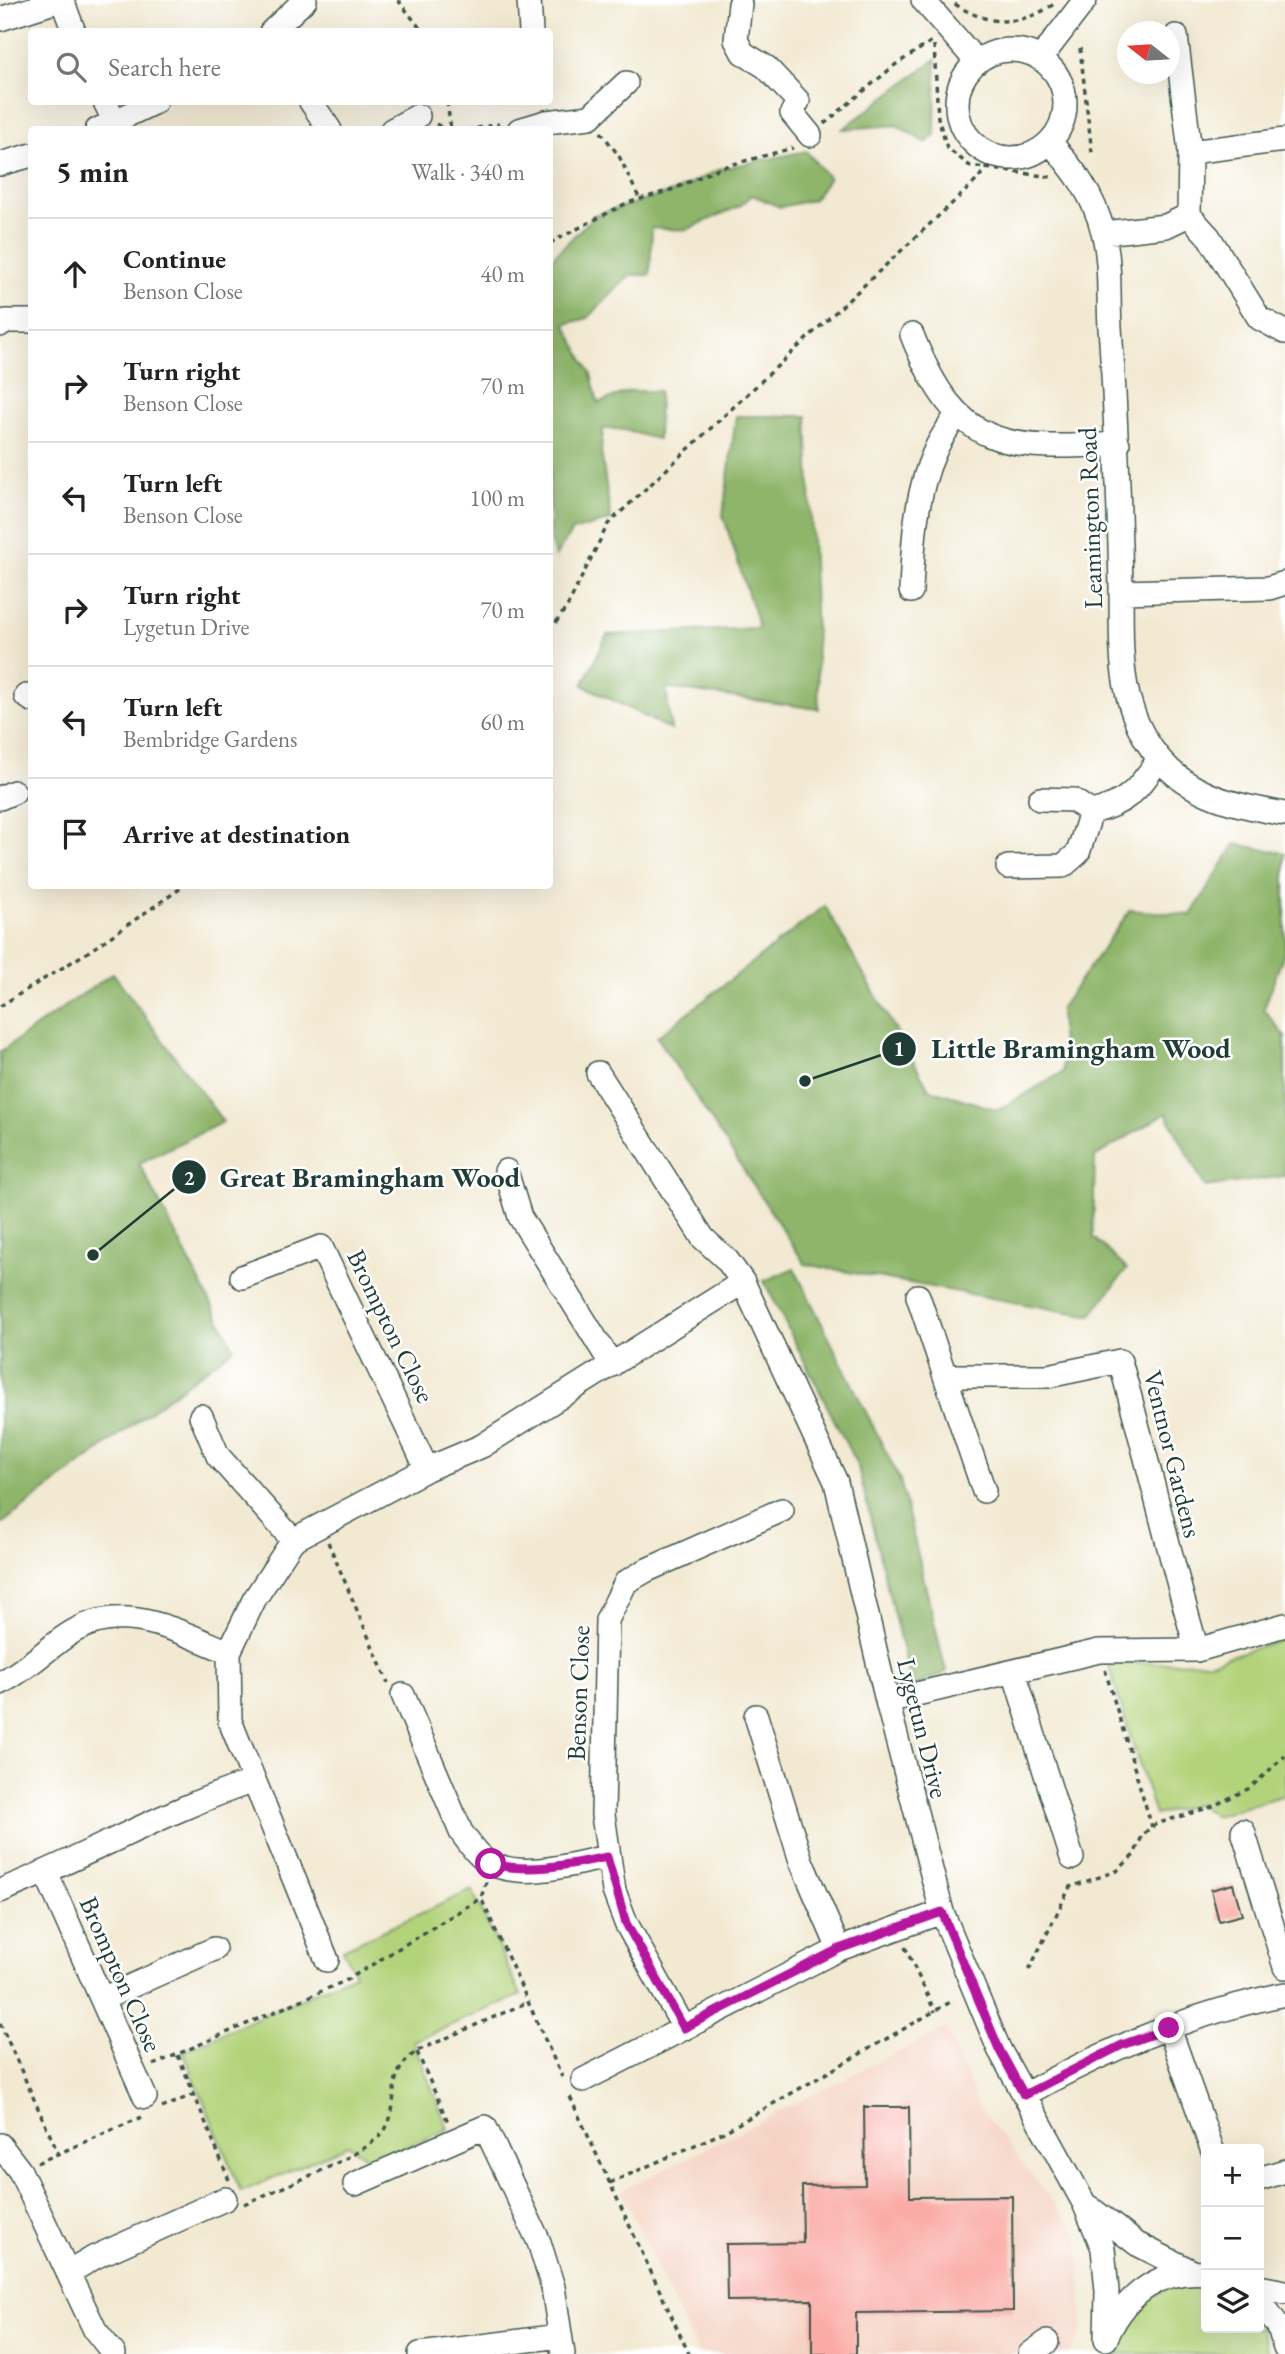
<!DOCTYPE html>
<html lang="en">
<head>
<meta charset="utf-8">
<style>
  body { margin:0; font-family:"EB Garamond",serif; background:#f6f6f6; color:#222 }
  .controls { position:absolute; right:21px; bottom:21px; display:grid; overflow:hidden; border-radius:7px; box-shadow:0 7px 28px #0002 }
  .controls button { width:63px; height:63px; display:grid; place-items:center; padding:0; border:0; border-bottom:2px solid #e0e0e0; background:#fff; color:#222; font:35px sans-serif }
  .compass { position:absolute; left:1117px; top:21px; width:63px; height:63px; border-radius:50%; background:#fff; box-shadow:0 7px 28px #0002; rotate:287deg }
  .stop { position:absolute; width:21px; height:21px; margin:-16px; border:5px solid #b5179e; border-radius:50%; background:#fff }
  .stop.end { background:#b5179e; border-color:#fff; box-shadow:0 2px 7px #0008 }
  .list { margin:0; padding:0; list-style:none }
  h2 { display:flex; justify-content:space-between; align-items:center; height:91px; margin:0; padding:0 28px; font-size:30px }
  h2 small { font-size:23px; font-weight:400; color:#767676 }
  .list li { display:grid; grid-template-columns:46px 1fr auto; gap:21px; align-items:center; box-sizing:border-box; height:112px; padding:0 28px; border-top:2px solid #e0e0e0 }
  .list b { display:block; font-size:26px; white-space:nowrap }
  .list p { margin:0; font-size:23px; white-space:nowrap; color:#767676 }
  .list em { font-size:23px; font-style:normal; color:#767676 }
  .icon { flex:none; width:38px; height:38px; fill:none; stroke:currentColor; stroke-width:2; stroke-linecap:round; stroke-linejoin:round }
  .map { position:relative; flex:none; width:1285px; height:2354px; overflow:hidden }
  .search { position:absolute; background:#fff; box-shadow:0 7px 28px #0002; left:28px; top:28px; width:525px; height:77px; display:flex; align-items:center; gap:18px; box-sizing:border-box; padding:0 24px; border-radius:7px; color:#767676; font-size:26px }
  .panel { position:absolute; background:#fff; box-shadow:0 7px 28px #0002; left:28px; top:126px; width:525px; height:763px; border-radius:7px }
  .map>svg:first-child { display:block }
  .built { fill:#f5d2c2 }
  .green { fill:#b3d37a; stroke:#698857; stroke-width:2 }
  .forest { fill:#8eb56a; stroke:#56794f; stroke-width:2 }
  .building { fill:#faaba6 }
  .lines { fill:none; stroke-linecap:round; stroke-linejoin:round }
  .minor-casing { stroke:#3f574c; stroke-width:26 }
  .path { stroke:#3f574c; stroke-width:3.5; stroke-dasharray:5 5; stroke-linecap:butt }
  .minor { stroke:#fff; stroke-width:23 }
  .route { stroke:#b5179e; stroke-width:9 }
  .labels { text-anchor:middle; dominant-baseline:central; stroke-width:5; stroke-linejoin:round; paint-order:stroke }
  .street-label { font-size:26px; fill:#1f3d34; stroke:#fff }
  .leader { fill:none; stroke:#1f3d34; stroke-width:2.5 }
  .callout-dot { fill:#1f3d34; stroke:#fff; stroke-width:2.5 }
  .mark-label { font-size:21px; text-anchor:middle; font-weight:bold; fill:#fff }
  .callout-label { font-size:28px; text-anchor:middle; font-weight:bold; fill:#1f3d34; stroke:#fff; stroke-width:5; stroke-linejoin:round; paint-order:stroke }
</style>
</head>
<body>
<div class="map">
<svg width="1285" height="2354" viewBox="0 0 1285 2354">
  <rect width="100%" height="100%" fill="#fff"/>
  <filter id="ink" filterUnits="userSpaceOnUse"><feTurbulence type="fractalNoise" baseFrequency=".0143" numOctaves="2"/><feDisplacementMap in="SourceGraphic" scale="14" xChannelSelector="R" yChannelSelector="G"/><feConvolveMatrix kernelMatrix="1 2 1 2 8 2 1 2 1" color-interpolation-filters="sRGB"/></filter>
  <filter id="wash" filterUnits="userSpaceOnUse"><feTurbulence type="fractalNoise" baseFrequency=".00686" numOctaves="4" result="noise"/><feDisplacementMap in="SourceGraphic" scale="28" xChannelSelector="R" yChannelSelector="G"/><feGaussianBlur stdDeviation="1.57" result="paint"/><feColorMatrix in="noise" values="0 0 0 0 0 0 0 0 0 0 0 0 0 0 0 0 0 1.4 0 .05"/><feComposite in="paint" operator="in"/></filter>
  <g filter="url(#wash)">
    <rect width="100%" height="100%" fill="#f2e9d2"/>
    <!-- built -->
    <path class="built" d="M946 2028 980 2108 1079 2236 1083 2331 1069 2354H698L621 2191Z"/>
    <!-- green -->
    <path class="green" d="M1285 1639V1795L1215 1816 1197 1804 1155 1815 1108 1664 1210 1662Z
      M472 1890 521 1995 413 2041 448 2129 374 2162 348 2145 241 2192 183 2051 355 1974 343 1949Z
      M1180 2283H1206V2328H1259V2322L1268 2354H1118C1123 2316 1146 2295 1180 2283Z"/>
    <!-- forest -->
    <path class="forest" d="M936 59 935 135 926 143 896 125 843 129Z
      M806 151 829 178 813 200 780 207 752 195 740 206 686 230 652 228 650 275H630L588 318 565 324 591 374 598 403 630 391H659L658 439C636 435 627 427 603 429L601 451 611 520 572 531 555 557 550 539V260L595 215 676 191 720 169Z
      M736 416H807L819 709 666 688 671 730 583 685 607 635 759 628 723 515Z
      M1235 844 1285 853V950L1264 1009 1285 1037V1176L1205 1187 1166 1113 1095 1157 1093 1237 1127 1269 1090 1316 805 1264 657 1037 825 906 929 1089 998 1110 1063 1072 1060 1009 1130 910 1191 915Z
      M113 973 223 1122 139 1163 234 1348 0 1525V1052Z
      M794 1268 900 1480 946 1672 912 1688 858 1467 764 1281Z"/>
    <g id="blocks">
      <!-- building -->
      <path class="building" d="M1233 1884 1242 1915 1219 1921 1211 1890Z
        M864 2107H909L910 2197 1012 2196 1013 2311 856 2313V2354H812V2300L727 2301 726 2244 803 2243 802 2186 865 2185Z"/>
    </g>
  </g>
  <g filter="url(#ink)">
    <use href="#blocks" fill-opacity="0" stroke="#3f574c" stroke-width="2"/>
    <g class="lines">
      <defs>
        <path id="minor" d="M62 0 74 32
          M529 0 531 32
          M923 0 977 62
          M740 4 736 40 743 53 766 67 798 101 792 113 810 135
          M0 19 60 0
          M271 32 305 0
          M957 104a54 54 0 1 1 108 0a54 54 0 1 1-108 0Z
          M1040 59 1085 0
          M105 102 115 122
          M311 102 330 130
          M97 130 155 102
          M392 130 418 116
          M519 130 546 122 590 117 626 83
          M1050 142C1074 170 1094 195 1103 232 1111 261 1108 297 1110 327 1116 413 1119 499 1121 586 1122 648 1116 705 1158 757 1190 797 1238 806 1285 814
          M1190 152 1285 140
          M0 164 32 155
          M1189 215 1209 237 1259 318 1285 332
          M1104 233 1166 226 1189 215 1190 152 1176 36
          M0 325 6 321H32
          M912 335C958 451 1004 450 1118 444
          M911 591C913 545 915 494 935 451 940 438 950 426 957 414
          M1121 592 1269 588 1285 583
          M26 696 32 700
          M0 798 14 792
          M1091 812C1128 804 1138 789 1159 759
          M1008 867 1063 866 1078 853 1091 812 1073 800 1040 799
          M598 1073 703 1238 727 1260 743 1282 836 1482 887 1701 942 1912 999 2049 1084 2203 1103 2248 1107 2291 1106 2339
          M506 1171 520 1217 612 1365
          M242 1277 321 1247 427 1469
          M918 1296 945 1376
          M201 1416 218 1456 293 1540
          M984 1491 945 1376H1048L1120 1361C1147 1457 1169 1554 1197 1650
          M1014 1672 1072 1858
          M0 1683C26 1670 43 1652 66 1636 120 1598 176 1631 229 1652
          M403 1695 461 1832C470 1844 478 1858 492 1864 527 1879 572 1864 607 1857
          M887 1701 1099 1651 1197 1650 1285 1625
          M756 1716 801 1861 839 1949
          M1243 1831 1285 1967
          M46 1873 145 2097
          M0 1891C86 1857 166 1810 254 1781
          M327 1960 230 1721 229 1652 254 1600 293 1540 427 1469 482 1446 743 1282
          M102 1999 214 1949
          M684 2028 626 1923 614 1891 603 1815 607 1620 626 1582 647 1570 782 1510
          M1169 2028 1212 2149
          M583 2080 839 1949 942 1912
          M1024 2095C1106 2049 1193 2013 1285 1994
          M0 2145 20 2171 95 2330 114 2354
          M1259 2179 1285 2171
          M355 2184 485 2127 539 2242 553 2287 563 2354
          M1089 2207 1137 2244 1193 2272
          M68 2273 95 2257 225 2199
          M1259 2287 1285 2292
          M1259 2299 1279 2327 1285 2348
          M1108 2334C1127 2294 1160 2269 1206 2273
          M420 2354 560 2336
          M1030 2354 1047 2342"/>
      </defs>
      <!-- minor casing -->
      <use href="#minor" class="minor-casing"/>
      <!-- path -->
      <path class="path" d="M398 0 423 32
        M955 4C988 26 1020 27 1054 4
        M934 45 938 118 947 148 970 166 1051 177
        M1080 48 1092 153
        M447 102 451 130
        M436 124 446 130
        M824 124 895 65 932 41
        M467 130 499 124
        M601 132 619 156 640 200
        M550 243 627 203 674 189 719 168 793 148
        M550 631 568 605 608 524 975 182 996 156
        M0 1006 88 952 184 886
        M328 1542 388 1683
        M1105 1670 1152 1827
        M486 1882 481 1898 562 2077
        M905 1947 935 2012
        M1029 1970 1070 1887 1117 1871 1134 1855 1143 1834 1156 1824 1211 1807 1250 1788 1285 1756
        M0 2023 58 2153
        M417 2052 448 2122
        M178 2055 229 2180
        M153 2065 347 1980 481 1898
        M570 2097 689 2354
        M162 2108 194 2094
        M37 2163 142 2117
        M610 2183 724 2132 954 2000
        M244 2204C274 2190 373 2154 386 2128 402 2097 382 2078 417 2051L528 2002"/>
      <!-- minor -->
      <use href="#minor" class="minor"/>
    </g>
  </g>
  <g class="lines" filter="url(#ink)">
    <!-- route -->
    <path class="route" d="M491 1864C532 1873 567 1865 607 1857L626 1923 684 2028 839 1949 942 1912 999 2049 1024 2095 1122 2045 1169 2028"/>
  </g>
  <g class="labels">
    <!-- street labels -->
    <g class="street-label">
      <text transform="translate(1090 518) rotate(-92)">Leamington Road</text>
      <text transform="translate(391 1326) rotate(64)">Brompton Close</text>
      <text transform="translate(1173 1454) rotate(76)">Ventnor Gardens</text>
      <text transform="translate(578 1693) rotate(-88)">Benson Close</text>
      <text transform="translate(923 1728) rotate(76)">Lygetun Drive</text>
      <text transform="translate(121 1974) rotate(66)">Brompton Close</text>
    </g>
  </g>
  <!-- callouts -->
  <path class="leader" d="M805 1081L899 1049M93 1255L189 1177"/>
  <g class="callout-dot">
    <circle cx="805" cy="1081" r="7"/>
    <circle cx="93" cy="1255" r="7"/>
    <circle cx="899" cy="1049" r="18"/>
    <circle cx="189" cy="1177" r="18"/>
  </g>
  <g class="mark-label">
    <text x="899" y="1056">1</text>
    <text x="189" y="1185">2</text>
  </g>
  <g class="callout-label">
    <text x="1081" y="1058">Little Bramingham Wood</text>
    <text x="370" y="1187">Great Bramingham Wood</text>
  </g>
</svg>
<div class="controls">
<button>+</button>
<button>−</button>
<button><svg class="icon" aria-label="layers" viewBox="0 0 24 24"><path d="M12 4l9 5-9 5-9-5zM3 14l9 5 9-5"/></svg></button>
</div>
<svg class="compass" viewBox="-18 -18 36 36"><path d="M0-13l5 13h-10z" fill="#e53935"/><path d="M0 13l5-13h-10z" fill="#767676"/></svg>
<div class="stop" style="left:491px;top:1864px"></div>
<div class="stop end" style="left:1169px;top:2028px"></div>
<div class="search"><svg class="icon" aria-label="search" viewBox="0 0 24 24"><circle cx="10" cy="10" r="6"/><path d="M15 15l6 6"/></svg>Search here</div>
<section class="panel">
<h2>5 min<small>Walk · 340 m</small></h2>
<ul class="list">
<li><svg class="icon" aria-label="ahead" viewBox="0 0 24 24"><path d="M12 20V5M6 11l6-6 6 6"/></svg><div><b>Continue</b><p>Benson Close</p></div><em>40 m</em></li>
<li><svg class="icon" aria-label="right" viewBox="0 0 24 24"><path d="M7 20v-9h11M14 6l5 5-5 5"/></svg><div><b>Turn right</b><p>Benson Close</p></div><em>70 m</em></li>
<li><svg class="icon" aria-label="left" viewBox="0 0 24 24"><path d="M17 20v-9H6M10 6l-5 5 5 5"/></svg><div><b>Turn left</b><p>Benson Close</p></div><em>100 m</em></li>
<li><svg class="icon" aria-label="right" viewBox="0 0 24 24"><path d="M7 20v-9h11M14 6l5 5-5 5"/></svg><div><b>Turn right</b><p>Lygetun Drive</p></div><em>70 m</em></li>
<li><svg class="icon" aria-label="left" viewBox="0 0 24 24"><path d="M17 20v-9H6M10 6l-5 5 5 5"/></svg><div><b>Turn left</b><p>Bembridge Gardens</p></div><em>60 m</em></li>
<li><svg class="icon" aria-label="arrive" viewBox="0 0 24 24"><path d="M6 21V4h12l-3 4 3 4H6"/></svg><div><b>Arrive at destination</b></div></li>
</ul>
</section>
</div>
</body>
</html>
